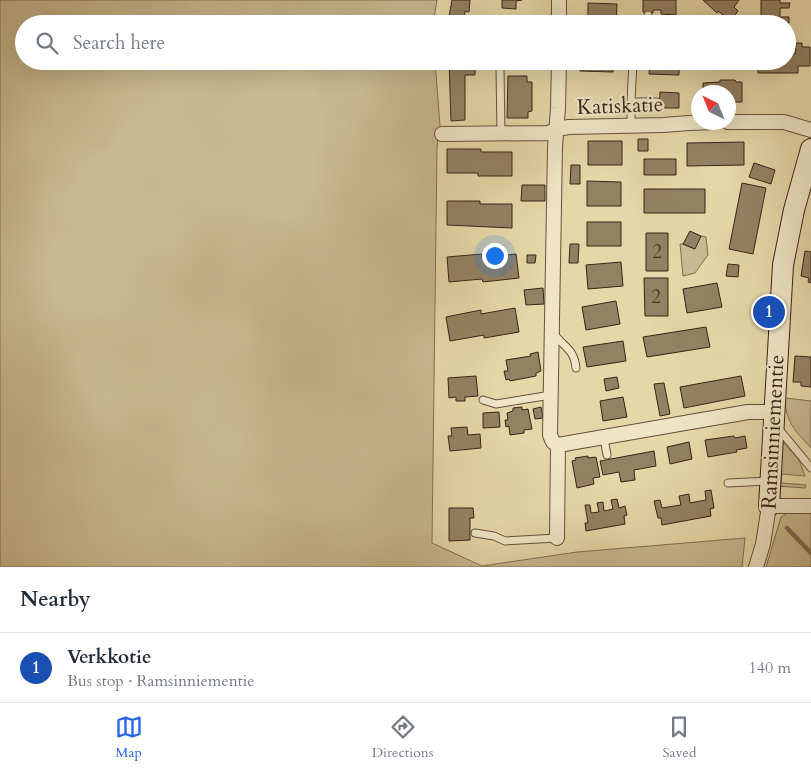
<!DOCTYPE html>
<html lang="en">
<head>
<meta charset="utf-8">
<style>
  body { margin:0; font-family:Cardo,serif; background:#f2f2f3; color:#1f2937 }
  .compass { position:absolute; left:691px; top:85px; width:45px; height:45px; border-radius:50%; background:#fff; box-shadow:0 5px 20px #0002; rotate:317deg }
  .you { position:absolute; left:494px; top:255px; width:18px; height:18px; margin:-12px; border:4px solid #fff; border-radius:50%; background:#1a73e8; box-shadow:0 0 0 8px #1a73e833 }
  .badge { display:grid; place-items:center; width:32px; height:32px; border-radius:50%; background:#2563eb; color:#fff; font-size:16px; font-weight:700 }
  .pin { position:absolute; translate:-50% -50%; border:2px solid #fff; box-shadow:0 1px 5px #0006 }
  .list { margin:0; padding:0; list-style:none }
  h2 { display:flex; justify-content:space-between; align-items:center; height:65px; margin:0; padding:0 20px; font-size:21px }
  h2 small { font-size:16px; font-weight:400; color:#747a83 }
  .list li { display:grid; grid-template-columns:32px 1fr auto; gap:15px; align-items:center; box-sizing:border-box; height:70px; padding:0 20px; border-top:1px solid #e0e1e3 }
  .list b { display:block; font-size:19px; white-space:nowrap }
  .list p { margin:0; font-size:16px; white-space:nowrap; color:#747a83 }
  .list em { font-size:16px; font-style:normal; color:#747a83 }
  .icon { flex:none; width:28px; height:28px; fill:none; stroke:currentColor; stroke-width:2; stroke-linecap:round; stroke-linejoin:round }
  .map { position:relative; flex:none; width:811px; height:567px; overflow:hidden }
  .search { position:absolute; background:#fff; box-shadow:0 5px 20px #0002; left:15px; right:15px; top:15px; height:55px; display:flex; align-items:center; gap:12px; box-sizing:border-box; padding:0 18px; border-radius:28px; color:#747a83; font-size:19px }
  .sheet { height:135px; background:#fff }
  nav { display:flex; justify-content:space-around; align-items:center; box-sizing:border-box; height:70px; border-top:1px solid #e0e1e3; background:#fff; font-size:14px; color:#747a83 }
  nav a { display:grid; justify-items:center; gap:2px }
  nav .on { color:#2563eb }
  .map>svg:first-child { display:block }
  .green { fill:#c9b890; stroke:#826e54 }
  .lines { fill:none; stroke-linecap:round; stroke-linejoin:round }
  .stream { stroke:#7f6a51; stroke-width:4.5 }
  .building { fill:#948163; stroke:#3b2319 }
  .lane-casing { stroke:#66503d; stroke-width:9 }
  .street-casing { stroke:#66503d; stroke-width:16 }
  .secondary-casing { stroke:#3b2319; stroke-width:22 }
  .lane { stroke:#efe5c6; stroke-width:7 }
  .street { stroke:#efe5c6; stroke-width:14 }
  .secondary { stroke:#efe5c6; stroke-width:20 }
  .labels { text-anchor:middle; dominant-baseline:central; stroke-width:4.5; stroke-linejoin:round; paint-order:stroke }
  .number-label { font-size:19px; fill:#513a2c }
  .street-label { font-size:21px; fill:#3b2319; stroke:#efe5c6 }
</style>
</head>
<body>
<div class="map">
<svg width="811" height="567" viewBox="0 0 811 567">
  <rect width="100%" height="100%" fill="#e6d7a8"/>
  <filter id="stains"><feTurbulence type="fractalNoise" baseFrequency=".004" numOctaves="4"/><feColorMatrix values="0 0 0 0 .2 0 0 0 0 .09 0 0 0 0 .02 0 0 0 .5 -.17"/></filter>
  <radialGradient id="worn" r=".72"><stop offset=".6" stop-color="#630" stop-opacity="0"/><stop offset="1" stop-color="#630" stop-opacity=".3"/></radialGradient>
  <!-- green -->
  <path class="green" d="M0 0H437L433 24H24V61H435L440 126 437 147 432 543 482 566 577 552 745 538 742 567H0Z
    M701 236 706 237 708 255 695 273 683 276 680 244H683L694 249Z
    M785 398 811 401V448C795 430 786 424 785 398Z
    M782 441 799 460 805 476 782 474 781 483 806 485 805 488 777 486Z
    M811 511V567H766L781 517 789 512Z"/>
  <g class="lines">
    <!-- stream -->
    <path class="stream" d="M787 528 811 553"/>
  </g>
  <!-- building -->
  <path class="building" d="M452 0H470L469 12 465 11 464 19 468 20 467 24H446L447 17H449Z
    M502 0H522L516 1V9L502 8Z
    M643 0H676V15L661 14V10H653V13L643 12Z
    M703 0H739L734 7 738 11 731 21 718 11 717 13Z
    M761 0H780V3H790L789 8H780V17H789V23L761 24Z
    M588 3 617 4 616 24H588Z
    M787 43H790L789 54H795L796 43H802V47H810V66H798V73H758V61H787Z
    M449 61H475V75H465V120L451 121Z
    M580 61H613V72L580 71Z
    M650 61H679V75L649 74Z
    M715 61H739V68L715 67Z
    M508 76H527V82H532V111L528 112V118H507Z
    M720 80H735L736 82H742V102H728V92H703V83L720 82Z
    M660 92 679 93V108H659Z
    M638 139H648V151H638Z
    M588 141H622V165H588Z
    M744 142V165L687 166V143Z
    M447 149H481V152H512V176H478V173H447Z
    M644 159H676V175H644Z
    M754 163 775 170 771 184 749 177Z
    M571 165H580V184H570Z
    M587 181 621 182V206H587Z
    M742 183 766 188 753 254 729 249Z
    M522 185H545V201H521Z
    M644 189H705V213H644Z
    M447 201H480V204H512V228L447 225Z
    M587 222H621V246H587Z
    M690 231 701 236 695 249 683 244Z
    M646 233H668V271H646Z
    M570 244H579L578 263H569Z
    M805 251 811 252V283L808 282 809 278 801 276Z
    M482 254V258L516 254 519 278 483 282 482 279 449 282 447 257Z
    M527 255H536L535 263H527Z
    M621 262 623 286 588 289 586 265Z
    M728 264 739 265 738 277 726 276Z
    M644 278H668V316H645Z
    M717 283 722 307 687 313 683 289Z
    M543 288 544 304 526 305 524 290Z
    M616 301 620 324 586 330 582 307Z
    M515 308 519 332 484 338V335L450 341 446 317 481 310V314Z
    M706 327 710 347 647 357 643 337Z
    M623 341 626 361 587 367 583 347Z
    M538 352 541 371 536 373V376L510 381 509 379 506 380 504 371H508L506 360 531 356 530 354Z
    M795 356 811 357V387L801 386V382H793Z
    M476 376 478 396 465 397V401H456V397L449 398 448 378Z
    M741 376 745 396 684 408 680 387Z
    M617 377 619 388 606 391 604 379Z
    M664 383 670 414 660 416 654 384Z
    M623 397 627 417 603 421 600 401Z
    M522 407V410L528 409 532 429 524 430V433L510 435 509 426 506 427 505 420H508L507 413 513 411V408Z
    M541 407 543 418 535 419 533 409Z
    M499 412 500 427 483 428V413Z
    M467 427 468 435 480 434 481 448 450 451 448 436H452L451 428Z
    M734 436 735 438 745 436 747 448 736 450 737 452 708 457 705 440Z
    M689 442 692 459 670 464 667 447Z
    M654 451 656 466 634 470 635 480 621 482 619 472 603 475 600 461Z
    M588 456V458L596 457 600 477 593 478 594 484 577 488 572 461 576 460 575 458Z
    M711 490 714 508 710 509 711 516 662 525 661 518H658L654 501 660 500 662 508 681 505 679 496 689 494 690 503 706 500 705 491Z
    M617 499 619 508 625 506 627 515 624 516 625 524 586 531 585 523H588L585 505H590L591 513 599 512 597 503 603 502 604 511 613 509 611 500Z
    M449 508H473L474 518H470V540L449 541Z"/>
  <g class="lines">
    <defs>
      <path id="lane" d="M648 24V15
        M500 68 501 134
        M631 102H657
        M631 126V102L633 61
        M554 334C565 348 574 349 576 368
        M483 400 496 404 551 395
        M778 428 811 468
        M604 438 607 455
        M728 483 769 481
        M475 533 494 536 505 541 557 538"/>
      <path id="street" d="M559 24V0
        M559 61 558 108 555 147 550 435 553 442 558 445 748 412H774
        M728 122H784L811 130
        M442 134 549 133 556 129 569 127 663 125 689 123 714 122
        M557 538 558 445
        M756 567 763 544 769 506H811"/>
      <path id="secondary" d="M769 506 783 265 794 210 811 149"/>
    </defs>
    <!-- lane casing -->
    <use href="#lane" class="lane-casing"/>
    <!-- street casing -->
    <use href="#street" class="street-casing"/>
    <!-- secondary casing -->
    <use href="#secondary" class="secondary-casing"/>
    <!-- lane -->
    <use href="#lane" class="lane"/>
    <!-- street -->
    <use href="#street" class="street"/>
    <!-- secondary -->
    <use href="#secondary" class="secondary"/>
  </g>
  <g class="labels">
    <!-- number labels -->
    <g class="number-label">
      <text x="657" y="252">2</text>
      <text x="656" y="297">2</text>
    </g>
    <!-- street labels -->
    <g class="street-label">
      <text transform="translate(620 106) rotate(-2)">Katiskatie</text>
      <text transform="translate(773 432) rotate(-87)">Ramsinniementie</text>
    </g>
  </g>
  <rect width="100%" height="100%" filter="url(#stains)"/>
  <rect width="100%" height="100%" fill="url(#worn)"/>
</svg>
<svg class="compass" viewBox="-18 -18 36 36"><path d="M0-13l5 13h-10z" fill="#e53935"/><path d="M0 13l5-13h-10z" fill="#747a83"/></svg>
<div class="you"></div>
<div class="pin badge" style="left:769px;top:312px;background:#1a4fb4">1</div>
<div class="search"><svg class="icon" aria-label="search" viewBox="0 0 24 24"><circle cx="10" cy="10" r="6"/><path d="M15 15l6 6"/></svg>Search here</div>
</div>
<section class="sheet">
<h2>Nearby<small></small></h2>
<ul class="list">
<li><span class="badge" style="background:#1a4fb4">1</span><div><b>Verkkotie</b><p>Bus stop · Ramsinniementie</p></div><em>140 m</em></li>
</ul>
</section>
<nav>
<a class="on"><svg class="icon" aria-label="map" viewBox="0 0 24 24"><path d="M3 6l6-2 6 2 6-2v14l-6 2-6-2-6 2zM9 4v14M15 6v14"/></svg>Map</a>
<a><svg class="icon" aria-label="directions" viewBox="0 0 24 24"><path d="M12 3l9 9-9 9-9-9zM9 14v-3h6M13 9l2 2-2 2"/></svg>Directions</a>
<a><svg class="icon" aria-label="saved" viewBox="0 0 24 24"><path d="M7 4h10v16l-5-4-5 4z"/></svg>Saved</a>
</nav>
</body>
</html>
